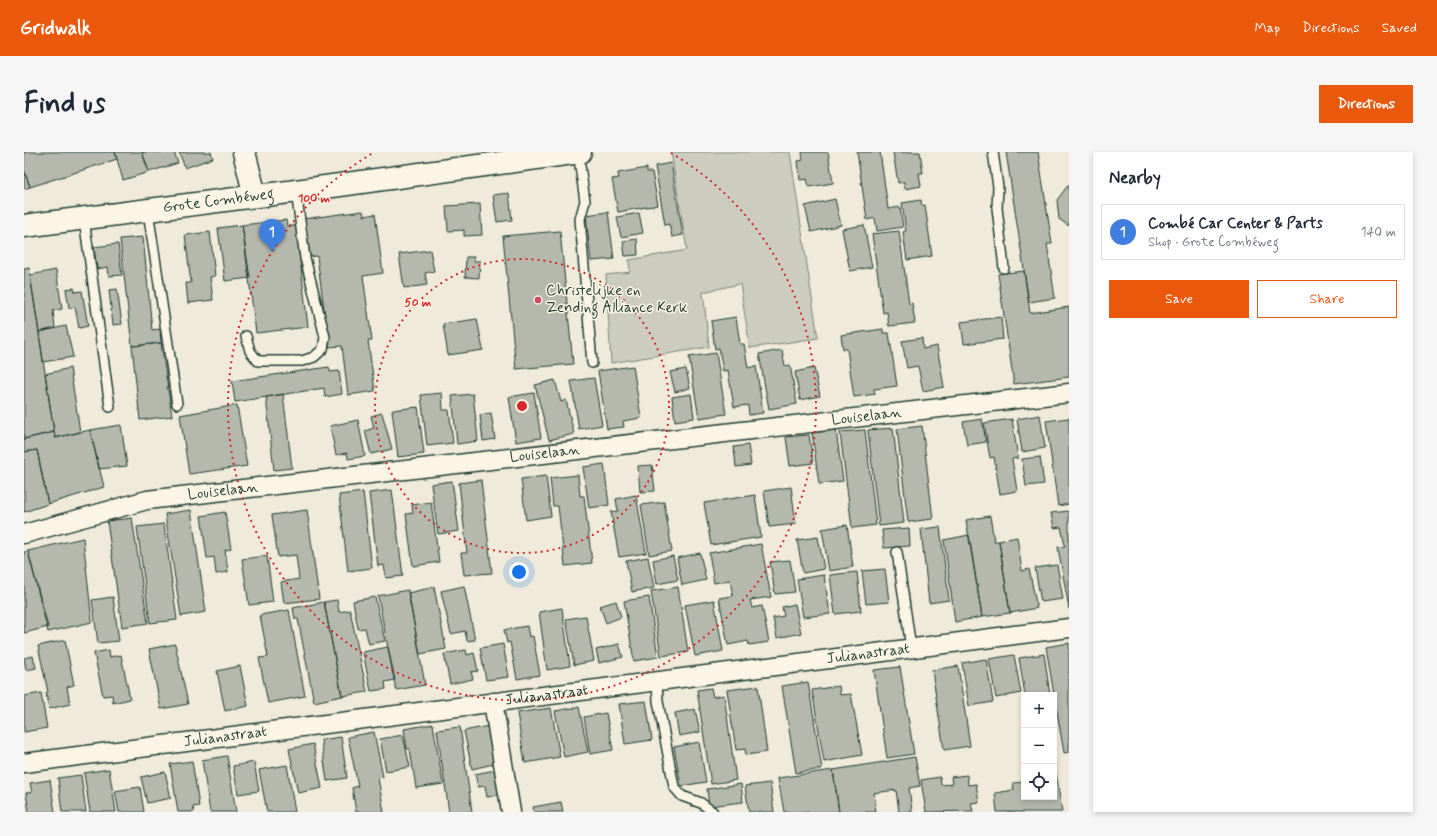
<!DOCTYPE html>
<html lang="en">
<head>
<meta charset="utf-8">
<style>
  body { margin:0; font-family:Mynerve,sans-serif; background:#f6f6f7; color:#1f2937 }
  .controls { position:absolute; right:12px; bottom:12px; display:grid; overflow:hidden; border-radius:0px; box-shadow:0 2px 6px #0003 }
  .controls button { width:36px; height:36px; display:grid; place-items:center; padding:0; border:0; border-bottom:1px solid #e0e1e3; background:#fff; color:#1f2937; font:20px sans-serif }
  .you { position:absolute; left:495px; top:420px; width:14px; height:14px; margin:-10px; border:3px solid #fff; border-radius:50%; background:#1a73e8; box-shadow:0 0 0 6px #1a73e833 }
  .badge { display:grid; place-items:center; width:26px; height:26px; border-radius:50%; background:#ea580c; color:#fff; font-size:13px; font-weight:700 }
  .pin { position:absolute; translate:-50% -33px; filter:drop-shadow(0 1px 2px #0008) }
  .pin::after { content:''; position:absolute; top:21px; width:14px; height:12px; background:inherit; clip-path:polygon(0 0,100% 0,50% 100%) }
  .list { margin:0; padding:0; list-style:none }
  h2 { display:flex; justify-content:space-between; align-items:center; height:52px; margin:0; padding:0 16px; font-size:17px }
  h2 small { font-size:13px; font-weight:400; color:#747a83 }
  .list li { display:grid; grid-template-columns:26px 1fr auto; gap:12px; align-items:center; box-sizing:border-box; height:56px; margin:0 8px 8px; padding:0 8px; border:1px solid #e0e1e3; border-radius:0px }
  .list b { display:block; font-size:15px; white-space:nowrap }
  .list p { margin:0; font-size:13px; white-space:nowrap; color:#747a83 }
  .list em { font-size:13px; font-style:normal; color:#747a83 }
  .actions { display:flex; gap:8px; padding:12px 16px }
  .actions a { flex:1; padding:9px 0; border:1px solid #ea580c; border-radius:0px; text-align:center; font-size:14px; color:#ea580c }
  .actions .main { background:#ea580c; color:#fff }
  .icon { flex:none; width:22px; height:22px; fill:none; stroke:currentColor; stroke-width:2; stroke-linecap:round; stroke-linejoin:round }
  .map { position:relative; flex:none; width:1045px; height:660px; overflow:hidden; border-radius:0px }
  header { display:flex; align-items:center; gap:24px; box-sizing:border-box; height:56px; padding:0 20px; background:#ea580c; color:#fff }
  header strong { font-size:19px }
  nav { display:flex; gap:22px; margin-inline-start:auto; font-size:14px }
  .intro { display:flex; align-items:center; justify-content:space-between; box-sizing:border-box; height:96px; padding:0 24px }
  h1 { margin:0; font-size:28px }
  .button { padding:10px 18px; border-radius:0px; background:#ea580c; color:#fff; font-size:14px; font-weight:700 }
  main { display:flex; gap:24px; padding:0 24px }
  aside { flex:1; background:#fff; border-radius:0px; box-shadow:0 2px 6px #0003 }
  .map>svg:first-child { display:block }
  .green { fill:#cccdbf; stroke:#76857a }
  .building { fill:#b5b9ad; stroke:#1f3d34 }
  .lines { fill:none; stroke-linecap:round; stroke-linejoin:round }
  .lane-casing { stroke:#1f3d34; stroke-width:12 }
  .street-casing { stroke:#1f3d34; stroke-width:21 }
  .secondary-casing { stroke:#1f3d34; stroke-width:25 }
  .lane { stroke:#fcf5e5; stroke-width:9 }
  .street { stroke:#fcf5e5; stroke-width:18 }
  .secondary { stroke:#fcf5e5; stroke-width:22 }
  .ring { fill:none; stroke:#d62828; stroke-width:2; stroke-dasharray:2 4 }
  .poi-dot { fill:#d1495b; stroke:#fcf5e5; stroke-width:1.5 }
  .labels { text-anchor:middle; dominant-baseline:central; stroke-width:3; stroke-linejoin:round; paint-order:stroke }
  .street-label { font-size:15px; fill:#1f3d34; stroke:#fcf5e5 }
  .poi-label { font-size:15px; fill:#1f3d34; stroke:#fcf5e5; text-anchor:start }
  .centre { fill:#d62828; stroke:#fcf5e5; stroke-width:2 }
  .ring-label { font-size:12px; text-anchor:middle; font-weight:bold; fill:#d62828; stroke:#fcf5e5; stroke-width:3; stroke-linejoin:round; paint-order:stroke }
</style>
</head>
<body>
<header>
<strong>Gridwalk</strong>
<nav><a>Map</a><a>Directions</a><a>Saved</a></nav>
</header>
<div class="intro"><h1>Find us</h1><a class="button">Directions</a></div>
<main>
<div class="map">
<svg width="1045" height="660" viewBox="0 0 1045 660">
  <rect width="100%" height="100%" fill="#efeada"/>
  <filter id="ink" filterUnits="userSpaceOnUse"><feTurbulence type="fractalNoise" baseFrequency=".025" numOctaves="2"/><feDisplacementMap in="SourceGraphic" scale="8" xChannelSelector="R" yChannelSelector="G"/><feConvolveMatrix kernelMatrix="1 2 1 2 8 2 1 2 1" color-interpolation-filters="sRGB"/></filter>
  <g filter="url(#ink)">
    <!-- green -->
    <path class="green" d="M647 0H766L794 186 726 196 716 132 679 140 685 195 587 211 582 123 606 120 605 108 663 98Z"/>
    <!-- building -->
    <path class="building" d="M0 0H91L93 7 6 35 0 18Z
      M91 0H118L125 20 99 28Z
      M118 0H150L154 11 125 20Z
      M155 0H187L189 6 161 16Z
      M778 0H804L809 31 785 35 783 27 776 28 774 9 779 8Z
      M833 0H856L864 57 876 55 879 75 853 79 851 66 843 68Z
      M869 0H896L899 21H895L897 34 881 37 880 30 874 31Z
      M982 0H1014L1028 92H1023L1031 146 1005 150Z
      M647 11 659 83 648 85 645 72 641 73 631 14Z
      M623 16V20H628L634 53 594 60 588 27 595 26 594 21Z
      M0 18 6 35 0 37Z
      M1045 32V74L1035 67 1033 48Z
      M485 41 488 68 473 70 469 43Z
      M811 47 817 73 787 80 781 54Z
      M897 48 898 54 901 53 908 104 883 108 879 80 882 79 878 51Z
      M456 52 458 83 440 84V78L424 79 422 54Z
      M339 59 340 64 351 62 359 121 339 124 348 189H344L351 239 324 243 318 194 305 195 293 104 284 105 279 67Z
      M584 60 590 107 567 109 562 63Z
      M615 61 619 81 597 85 593 65Z
      M262 68 263 74H272L284 175 232 181 218 73Z
      M218 73 226 126 201 129 194 76Z
      M840 73 848 115 826 119 818 77Z
      M536 79 549 212 492 217 479 84Z
      M875 79 885 152 888 151 891 171 865 174 863 160 859 161 848 82Z
      M186 80 191 124 186 125 189 148 164 151 162 131H167L161 83Z
      M119 85 128 178 136 177 137 191 108 194 96 87Z
      M613 87 614 103 601 104 599 89Z
      M94 92 98 123 85 124 84 115 73 117 70 95Z
      M406 98 410 119 401 121 403 133 380 136 375 102Z
      M442 105H450V109H456L455 126 441 125Z
      M5 116 30 280 0 287V117Z
      M32 118 38 157 29 159 31 176 15 180 6 123Z
      M1000 119 1006 161 1045 155V225L990 232 974 122Z
      M50 136 51 140 58 139 64 174 55 176 51 155 45 156 42 137Z
      M93 137 98 172 89 173 85 138Z
      M712 165 716 192H720L724 216 732 214 739 261 725 263 724 253 710 255 704 218 699 219 695 196 691 197 687 169Z
      M977 165 979 187 940 192 937 170Z
      M453 167 459 198 424 203 419 172Z
      M42 174 49 205 19 210 15 180Z
      M859 177V181H865L873 234 850 237 851 242 830 245 823 197H819L817 183Z
      M898 186 899 197 913 194 920 235 899 239 894 214 883 216 878 189Z
      M137 191 148 264 116 268 108 194Z
      M758 198 761 214 766 213 773 252 745 257 735 202Z
      M692 201 702 262 675 266 665 205Z
      M609 214 617 266 599 269 600 275 583 277 574 219Z
      M305 215 306 220 315 219 318 242 301 245 300 236 211 250 208 229Z
      M46 216 56 280 31 286 21 222Z
      M790 216 796 244 776 248 771 220Z
      M662 217 666 236 651 240 646 220Z
      M570 226 578 273 555 277 547 229Z
      M531 228 537 250 542 248 550 282 525 288 511 233Z
      M418 241 419 258H425L429 291 403 294 397 243Z
      M510 241 517 286 492 290 485 245Z
      M259 242 268 316 250 318 242 245Z
      M449 242 454 289 433 292 428 244Z
      M667 242 670 266 651 269 648 245Z
      M213 253 223 314 165 322 156 263Z
      M394 255 400 302 374 305 368 258Z
      M358 261 368 297 347 302 341 279 350 276 347 264Z
      M467 261 471 287 459 289 456 263Z
      M1016 263 1021 296 998 300 993 267Z
      M1045 266V352L1034 354 1022 269Z
      M958 267 962 290 943 293 939 270Z
      M988 267 994 306 988 307 993 339 976 342 970 305 966 306 960 271Z
      M334 268 341 304 324 307 323 301 312 303 306 274Z
      M97 273 103 314 75 317 66 278Z
      M898 274 909 367 884 370 873 277Z
      M869 276 880 371 855 374 844 278Z
      M66 278 80 335 24 352 13 298 0 300V287L30 280 31 286Z
      M812 278 819 329 795 332 788 281Z
      M841 278 852 373 828 376 816 280Z
      M785 283 789 311 766 314 762 285Z
      M724 293 727 313 712 315 710 295Z
      M13 298 24 352 0 360V300Z
      M1016 305 1020 332 1002 334 998 307Z
      M580 312 585 353 565 356 559 315Z
      M628 313 631 339 616 340 614 314Z
      M554 323 556 344H560L568 411 541 414 534 354H529L526 326Z
      M522 324 527 364 502 368 497 327Z
      M457 328 468 421 440 423 437 401H443L435 331Z
      M428 329 435 379 414 382 407 332Z
      M767 335 772 372 745 375 740 339Z
      M368 338 379 424 362 426 360 413 354 414 345 341Z
      M339 340 348 416 324 419 315 343Z
      M612 343 622 401 595 405 587 360 594 359 592 347Z
      M731 343 737 385 687 393 680 351Z
      M407 350 415 410 389 414 382 362 389 361 388 353Z
      M640 350 648 399 625 403 617 353Z
      M167 358 182 460 157 464 141 362Z
      M283 358 295 447 260 451 257 430 275 427 272 403 254 405 248 363Z
      M1045 359V457L1034 395 1041 394 1037 375 1030 376 1027 361Z
      M201 360 207 397 201 398 204 420 192 422 190 405 183 406 177 364Z
      M966 364 970 389H975L986 461 958 465 942 368Z
      M108 366 124 471 98 475 83 369Z
      M140 372 153 468 126 471 113 375Z
      M823 373 829 415 805 419 798 377Z
      M916 375 925 448 905 451 897 377Z
      M885 376 886 394 860 396 858 378Z
      M945 383 958 465 931 470 920 388Z
      M794 385 800 417 779 421 773 388Z
      M993 385 998 419 1005 417 1013 456 986 461 975 389Z
      M59 386 68 470 24 480 4 399Z
      M737 392 747 445 726 448 728 456 738 454 745 490 725 493 724 489 704 493 695 446 709 444 706 428 690 431 685 401Z
      M4 399 24 475 0 481V400Z
      M676 401 682 428 658 433 653 406Z
      M243 404 249 450 225 453 218 407Z
      M649 404 654 428 633 432 629 408Z
      M624 405 630 436 608 440 602 409Z
      M766 408 771 440 751 442 746 410Z
      M1033 413 1039 447 1017 450 1011 416Z
      M861 417 865 450 842 452 838 419Z
      M833 420 837 459 811 462 806 423Z
      M800 423 806 462 779 465 773 427Z
      M440 434 451 488 443 489 441 479 427 482 417 439Z
      M410 435 422 497 396 502 384 441Z
      M654 435 664 500 637 504 627 439Z
      M384 438 401 533 372 538 354 444Z
      M89 445 95 489 74 491 68 448Z
      M351 445 361 489 345 492 341 476 334 477 329 449Z
      M625 445 634 505 610 509 600 449Z
      M313 448 315 460 326 458 343 540 318 544 300 450Z
      M690 448 699 499 671 504 661 453Z
      M592 449 597 465 582 471 576 454Z
      M300 450 318 544 290 550 274 467H271L269 456Z
      M771 452 777 481 753 486 749 466 760 464 758 455Z
      M538 456 546 514 523 518 515 460Z
      M265 458 281 544 244 551 235 506 244 505 236 463Z
      M562 464 570 509 550 513 542 467Z
      M503 474 505 485 509 484 516 523 493 527 486 490 483 491 480 478Z
      M41 488 50 533 43 535 46 552 25 557 22 541 24 540 14 494Z
      M1045 491V600L1040 601 1022 495Z
      M151 492 164 552 137 557 125 497Z
      M479 492 485 525 462 528 456 496Z
      M595 492 599 505 575 511 572 498Z
      M364 495 371 528 361 530 362 537 347 539 339 500Z
      M85 498 86 505 97 503 106 547 89 551 88 543 79 544 70 501Z
      M442 498 443 503 450 501 454 519 447 520 449 527 426 532 420 502Z
      M1020 502 1026 543H1001L995 506Z
      M990 503 997 541 972 546 965 507Z
      M9 504 12 516 2 518 0 506Z
      M962 507 969 550 945 554 938 511Z
      M216 514 224 554 201 559 193 519Z
      M934 514 946 594 920 598 908 518Z
      M876 515 890 602 863 606 850 518Z
      M784 530 798 617 772 621 758 534Z
      M734 534 743 600 722 603 721 597 712 598 703 538Z
      M815 534 816 543 827 542 838 603 800 610 788 538Z
      M687 536 689 545 700 543 712 628 687 632 673 538Z
      M17 541 23 576 0 580V544Z
      M622 549 628 588 601 592 595 552Z
      M555 555 564 600 540 605 531 559Z
      M527 556 536 605 501 611 493 561Z
      M671 557 676 580 655 584 651 561Z
      M582 561 589 598 566 602 560 565Z
      M409 572 419 632 392 636 386 597H383L380 577Z
      M465 574 473 611 448 617 440 579Z
      M436 575 448 660H425L413 578Z
      M350 580 359 625 354 626 360 660H332L328 636 334 634 324 585Z
      M379 583 386 615 362 619 356 587Z
      M317 585 323 626 303 629 297 588Z
      M675 590 682 630 657 634 650 595Z
      M289 592 298 636 274 641 265 597Z
      M203 604 212 660H186L178 608Z
      M891 605 896 634 885 636 888 660H875L872 638 850 641 852 660H815L809 618Z
      M1030 608 1038 660H973L971 641 990 638 989 631 1000 630V645H1030Z
      M168 609 175 654 169 655 170 660H154L146 612Z
      M230 610 235 639 214 642 209 614Z
      M263 613 271 660H243L235 618Z
      M85 617 92 660H66L60 621Z
      M476 617 481 642 463 645 461 634 454 635 451 622Z
      M809 618 815 660H760L754 626Z
      M141 620 147 646 123 651 117 625Z
      M57 623 62 660H38L34 626Z
      M943 623 944 633 952 632 955 650 947 651 949 659 902 660 897 628 916 625 917 633 928 632 927 625Z
      M26 628 31 660H5L2 641 8 640 6 631Z
      M746 631 750 660H725L721 634Z
      M717 632 719 650 685 654 683 637Z
      M116 635 120 660H95L91 639Z
      M537 650 539 660H510L509 655Z"/>
    <g class="lines">
      <defs>
        <path id="lane" d="M554 0 561 49 556 67 568 211
          M969 0 974 35 973 56 980 116
          M124 59 153 252
          M60 67 86 255
          M222 184 226 199 234 209H278L290 205 299 197 301 185 281 106 272 39
          M873 400 887 496
          M633 529 634 549 650 635 658 644 677 651 689 660"/>
        <g id="street">
          <path id="s1" d="M0 382 123 348 1045 241"/>
          <path d="M469 550 487 660"/>
          <path id="s2" d="M0 611 1045 476"/>
        </g>
        <g id="secondary">
          <path d="M220 0 231 44"/>
          <path id="s3" d="M0 74 272 39 556 0"/>
        </g>
      </defs>
      <!-- lane casing -->
      <use href="#lane" class="lane-casing"/>
      <!-- street casing -->
      <use href="#street" class="street-casing"/>
      <!-- secondary casing -->
      <use href="#secondary" class="secondary-casing"/>
      <!-- lane -->
      <use href="#lane" class="lane"/>
      <!-- street -->
      <use href="#street" class="street"/>
      <!-- secondary -->
      <use href="#secondary" class="secondary"/>
    </g>
  </g>
  <!-- distance rings -->
  <g class="ring">
    <circle cx="498" cy="254" r="147"/>
    <path d="M647 1A294 294 0 1 1 349 1"/>
  </g>
  <!-- markers -->
  <circle class="poi-dot" cx="514" cy="148" r="4"/>
  <g class="labels">
    <!-- street labels -->
    <g class="street-label">
      <text stroke="none"><textPath href="#s3" startOffset="196">Grote Combéweg</textPath></text>
      <text stroke="none"><textPath href="#s1" startOffset="852">Louiselaan</textPath></text>
      <text stroke="none"><textPath href="#s1" startOffset="528">Louiselaan</textPath></text>
      <text stroke="none"><textPath href="#s1" startOffset="204">Louiselaan</textPath></text>
      <text stroke="none"><textPath href="#s2" startOffset="851">Julianastraat</textPath></text>
      <text stroke="none"><textPath href="#s2" startOffset="527">Julianastraat</textPath></text>
      <text stroke="none"><textPath href="#s2" startOffset="203">Julianastraat</textPath></text>
    </g>
    <!-- poi labels -->
    <g class="poi-label">
      <text x="522" y="139">Christelijke en<tspan x="522" dy="17">Zending Alliance Kerk</tspan></text>
    </g>
  </g>
  <circle cx="498" cy="254" r="6" class="centre"/>
  <g class="ring-label">
    <text x="290" y="50">100 m</text>
    <text x="394" y="154">50 m</text>
  </g>
</svg>
<div class="controls">
<button>+</button>
<button>−</button>
<button><svg class="icon" aria-label="locate" viewBox="0 0 24 24"><circle cx="12" cy="12" r="6"/><path d="M12 2v4M12 18v4M2 12h4M18 12h4"/></svg></button>
</div>
<div class="you"></div>
<div class="pin badge" style="left:248px;top:100px;background:#3f7fe0">1</div>
</div>
<aside>
<h2>Nearby<small></small></h2>
<ul class="list">
<li><span class="badge" style="background:#3f7fe0">1</span><div><b>Combé Car Center &amp; Parts</b><p>Shop · Grote Combéweg</p></div><em>140 m</em></li>
</ul>
<div class="actions"><a class="main">Save</a><a>Share</a></div>
</aside>
</main>
</body>
</html>
